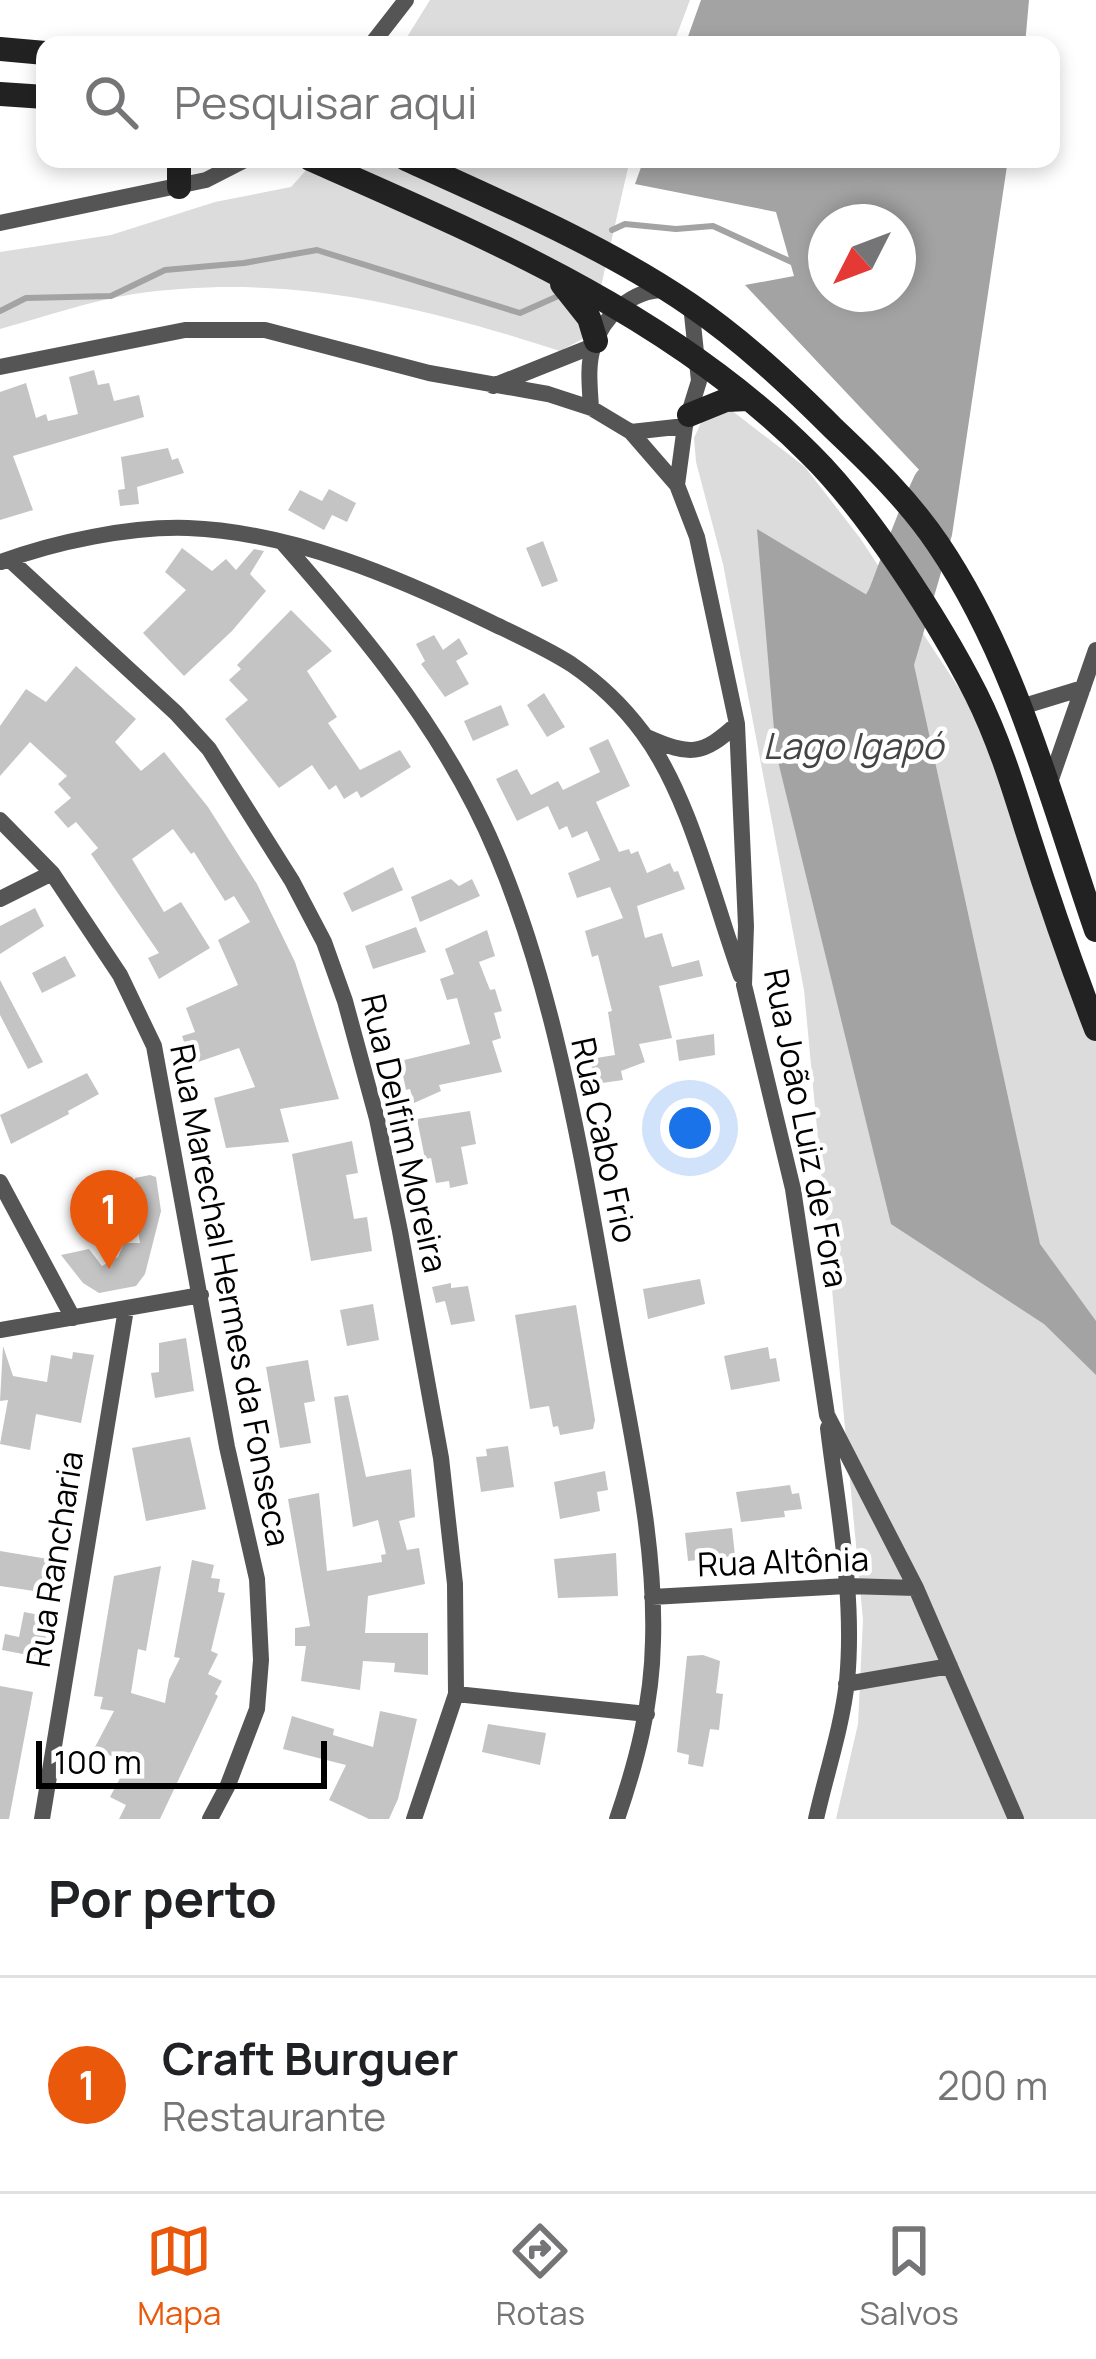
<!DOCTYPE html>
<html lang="pt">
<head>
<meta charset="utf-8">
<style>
  body { margin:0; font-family:Manrope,sans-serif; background:#f6f6f6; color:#202124 }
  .compass { position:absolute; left:808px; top:204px; width:108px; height:108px; border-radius:50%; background:#fff; box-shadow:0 6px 18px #0003; rotate:228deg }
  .scale { position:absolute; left:36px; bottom:30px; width:291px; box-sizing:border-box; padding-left:12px; border:6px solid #000; border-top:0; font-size:33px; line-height:42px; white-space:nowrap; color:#000; -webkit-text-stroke:9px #fff; paint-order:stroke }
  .you { position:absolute; left:690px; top:1128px; width:42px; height:42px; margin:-30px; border:9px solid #fff; border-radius:50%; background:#1a73e8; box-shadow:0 0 0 18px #1a73e833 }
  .badge { display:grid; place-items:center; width:78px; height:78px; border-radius:50%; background:#ea580c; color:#fff; font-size:39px; font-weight:700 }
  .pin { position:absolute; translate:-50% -99px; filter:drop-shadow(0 3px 6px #0008) }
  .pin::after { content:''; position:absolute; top:63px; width:42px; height:36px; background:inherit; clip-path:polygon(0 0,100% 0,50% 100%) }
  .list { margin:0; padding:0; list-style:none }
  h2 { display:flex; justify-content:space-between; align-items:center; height:156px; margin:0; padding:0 48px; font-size:51px }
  h2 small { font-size:39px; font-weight:400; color:#757577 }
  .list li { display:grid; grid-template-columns:78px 1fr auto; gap:36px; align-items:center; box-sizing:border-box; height:216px; padding:0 48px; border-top:3px solid #e0e0e0 }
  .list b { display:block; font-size:45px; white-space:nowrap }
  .list p { margin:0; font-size:39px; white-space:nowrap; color:#757577 }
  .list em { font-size:39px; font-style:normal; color:#757577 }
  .icon { flex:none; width:66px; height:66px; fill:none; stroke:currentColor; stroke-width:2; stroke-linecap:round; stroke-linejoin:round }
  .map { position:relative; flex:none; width:1096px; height:1819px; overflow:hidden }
  .search { position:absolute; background:#fff; box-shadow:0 6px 18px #0003; left:36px; right:36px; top:36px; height:132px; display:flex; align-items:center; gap:30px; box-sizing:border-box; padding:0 42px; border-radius:24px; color:#757577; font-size:45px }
  .sheet { height:372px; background:#fff }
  nav { display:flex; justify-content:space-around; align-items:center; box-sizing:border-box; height:168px; border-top:3px solid #e0e0e0; background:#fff; font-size:33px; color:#757577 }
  nav a { display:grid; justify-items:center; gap:6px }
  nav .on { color:#ea580c }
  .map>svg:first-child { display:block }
  .green { fill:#dcdcdc }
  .water { fill:#a3a3a3; fill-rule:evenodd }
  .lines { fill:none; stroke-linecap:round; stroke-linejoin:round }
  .stream { stroke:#a3a3a3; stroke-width:6 }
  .river { stroke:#a3a3a3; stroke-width:36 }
  .building { fill:#c4c4c4 }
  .street { stroke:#555; stroke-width:16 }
  .secondary { stroke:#222; stroke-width:24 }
  .labels { text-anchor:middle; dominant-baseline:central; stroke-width:9; stroke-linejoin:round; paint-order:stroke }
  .street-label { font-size:33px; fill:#000; stroke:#fff }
  .water-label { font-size:36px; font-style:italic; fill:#444; stroke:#fff }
</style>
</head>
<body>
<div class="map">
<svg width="1096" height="1819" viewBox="0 0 1096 1819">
  <rect width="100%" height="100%" fill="#fff"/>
  <!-- green -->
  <path class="green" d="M430 0H690L673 45H402Z
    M316 159H630L590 335 560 351C417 305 287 272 134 294 89 301 44 317 0 329V252L111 235 215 202 291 187Z
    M722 403 805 467 860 538 978 717 1096 1042V1819H836L858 1724 863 1620 804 990 723 564 696 462 694 438 705 414Z"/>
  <!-- water -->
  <path class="water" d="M701 0H1029L1025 45H685Z
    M644 159H1008L952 535 914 665 1040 1244 1096 1321V1375L1044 1324 891 1224 776 753 757 529 892 610 923 474 745 285 794 276 776 212 635 184ZM826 222H898V294H826Z"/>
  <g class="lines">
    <!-- stream -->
    <path class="stream" d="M612 230 625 224 676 229 713 226 796 264
      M0 311 26 298 111 296 165 270 244 263 317 250 520 313 556 297"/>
    <!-- river -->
    <path class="river" d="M865 647C863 624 879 613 887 593 901 556 914 519 931 483"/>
  </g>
  <!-- building -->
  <path class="building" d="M94 370 98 385 109 383 114 401 139 395 144 417 13 456 33 510 0 520V392L26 383 36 418 46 414 48 421 78 414 69 377Z
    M168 448 172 460 178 458 184 473 137 487 139 504 120 506 118 490 130 488 125 489 121 457Z
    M329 489 356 503 347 522 332 515 324 530 288 510 300 490 322 501Z
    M543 541 558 581 542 587 526 548Z
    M182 548 212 571 226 559 236 570 254 549 264 551 250 574 266 591 232 631 184 676 143 633 186 590 165 572Z
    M291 610 332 651 307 671 337 717 328 723 360 770 400 750 411 767 361 798 357 791 344 799 336 785 329 790 312 765 279 788 225 719 248 700 229 680 241 669 237 665Z
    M434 635 443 650 459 638 468 654 456 661 469 684 445 697 421 664 425 661 416 644Z
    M76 666 136 719 115 742 141 771 164 752 208 807 257 884 295 962 339 1099 280 1109 289 1142 226 1148 214 1098 255 1087 239 1048 192 1064 182 1036 195 1032 186 1008 238 985 218 940 250 922 234 896 225 901 194 852 191 854 173 829 132 859 164 912 181 902 210 948 159 979 148 958 159 953 91 854 98 848 76 822 68 828 54 812 71 798 58 784 67 776 30 742 0 776V726L26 689 46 702Z
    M544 693 565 727 547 737 527 705Z
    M501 705 509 725 473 741 464 721Z
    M608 739 630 786 596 802 619 852 629 849 631 854 638 851 647 873 670 863 674 872 678 871 685 889 637 906 645 938 662 933 672 967 699 960 703 976 659 986 672 1038 639 1044 645 1062 621 1071 623 1080 595 1084 590 1059 615 1055 608 1012 612 1011 598 955 592 957 585 931 623 918 610 887 577 898 568 873 600 860 587 831 572 838 567 826 559 830 548 806 517 821 496 779 517 769 531 795 558 781 563 790 600 772 589 748Z
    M393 867 403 890 352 912 343 893Z
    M451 879 459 886 472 879 480 896 420 922 411 897Z
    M35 908 44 926 0 954V926Z
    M416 927 426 952 373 969 365 946Z
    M487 930 495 956 479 962 490 990 495 989 502 1011 494 1013 501 1038 492 1041 502 1072 439 1085 441 1091 414 1103 410 1089 406 1090 400 1061 470 1044 457 998 447 1000 440 979 454 974 445 949Z
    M65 956 76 976 42 993 32 973Z
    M0 980 43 1062 28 1069 0 1015Z
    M714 1034 715 1055 679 1061 676 1040Z
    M87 1073 99 1094 68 1111 69 1114 11 1144 0 1115Z
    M470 1111 476 1144 461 1147 468 1184 450 1188 449 1181 436 1183 431 1158 425 1159 417 1119Z
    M352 1141 358 1173 346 1175 354 1219 367 1217 372 1251 311 1261 292 1154Z
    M150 1175 156 1177 161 1211 145 1274 136 1286 99 1293 83 1283 61 1255 89 1249 102 1266 118 1257 124 1243H140L130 1183 135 1182V1178Z
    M700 1279 705 1304 648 1319 643 1289Z
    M451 1283V1288L468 1286 475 1321 451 1325 445 1301 436 1303 432 1287Z
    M373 1304 379 1340 347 1346 340 1310Z
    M576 1305 595 1420 593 1429 560 1435 558 1426 553 1427 549 1406 530 1409 515 1315Z
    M186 1338 194 1391 155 1398 151 1373 159 1372V1343Z
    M3 1346 13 1376 47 1382 51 1355 72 1359 73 1352 94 1355 81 1423 36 1414 30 1450 0 1444 8 1400 0 1401Z
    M768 1347 770 1359 776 1358 780 1381 731 1390 724 1356Z
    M308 1360 315 1401 304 1403 311 1443 280 1448 266 1367Z
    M348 1395 366 1477 411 1469 415 1517 399 1521 407 1550 419 1548 425 1584 368 1596 365 1633H428V1675L394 1672 395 1663 363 1661 360 1690 301 1681 306 1646H295V1628L310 1626 288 1499 319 1493 327 1571 382 1562 381 1555 386 1554 378 1520 353 1527 334 1397Z
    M190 1437 206 1509 146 1521 132 1448Z
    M508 1446 514 1487 481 1492 476 1457 487 1456 486 1449Z
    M605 1471 608 1490 597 1492 600 1511 560 1519 554 1482Z
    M790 1485 792 1494 799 1493 802 1509 784 1511 785 1517 741 1522 736 1492Z
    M732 1528 735 1556 688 1561 685 1533Z
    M0 1551 48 1559 41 1592 0 1586Z
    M616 1553 618 1596 558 1598 554 1559Z
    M192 1560 214 1565 211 1578 220 1579 218 1592 225 1593 211 1651 218 1654 208 1674 222 1681 215 1694 218 1696 160 1819H119L126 1805 110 1797 127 1765 95 1747 114 1711 100 1709 103 1697 94 1696 114 1576 161 1566 146 1651 138 1649 131 1693 165 1703 169 1680 180 1658 174 1657Z
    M24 1612 50 1617 45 1642 52 1643 49 1659 2 1650 5 1634 19 1637Z
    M703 1655 720 1661 716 1693 723 1694 719 1730 710 1729 703 1767 688 1764 689 1755 677 1752 687 1656Z
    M0 1686 33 1692 9 1819H0Z
    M380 1711 417 1719 398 1799 389 1819H369L329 1800 346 1765 283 1749 292 1716 334 1729 333 1735 373 1747Z
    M488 1724 546 1733 540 1765 482 1752Z"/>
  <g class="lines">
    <!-- street -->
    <path class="street" d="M371 45 406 0
      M0 223 206 180 247 159
      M0 367 185 330H265L429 373 548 394 591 408 631 432 677 485 697 537 737 724 746 926 744 985 793 1189 827 1415 916 1588 1016 1819
      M493 386 593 346
      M591 408C590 389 587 366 593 348 603 316 632 289 666 290
      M631 432 685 426
      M677 485 685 426 699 381 691 305
      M282 542C355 625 425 708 475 807 554 962 584 1172 615 1343 632 1440 656 1543 653 1641 652 1703 637 1761 617 1819
      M9 559 176 713 209 749 292 881 324 942 345 1001 377 1119 400 1231 441 1458 455 1584 456 1694 414 1819
      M1 562C54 542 131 526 188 528 292 532 397 577 490 622 517 635 546 648 571 664 599 683 623 706 643 733 690 796 714 902 741 976
      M1021 707 1083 688
      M647 737C690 756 702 756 737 724
      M1049 785 1096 650
      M0 820 52 873 120 975 154 1046 227 1447 257 1579 261 1660 257 1709 228 1785 210 1819
      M0 899 52 873
      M0 1182 73 1318
      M0 1330 201 1295
      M652 1597 847 1586 916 1588
      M846 1684 950 1666
      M456 1694 647 1714
      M42 1819 126 1309
      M816 1819C826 1774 842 1727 847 1681 855 1597 838 1511 828 1428"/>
    <!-- secondary -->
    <path class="secondary" d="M0 49 45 53
      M0 94 45 97
      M310 159C487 237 672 315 810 454 868 511 939 621 976 694 998 738 1012 783 1027 831 1048 897 1071 964 1096 1029
      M406 159C500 202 604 246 689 304 742 340 789 384 834 429 871 464 909 501 938 544 1016 659 1051 800 1096 930
      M179 187V159
      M562 284 589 318 596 341
      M689 415 726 400 748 399"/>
  </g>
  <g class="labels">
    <!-- street labels -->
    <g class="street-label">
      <text transform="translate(807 1128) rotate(79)">Rua João Luiz de Fora</text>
      <text transform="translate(405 1133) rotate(77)">Rua Delfim Moreira</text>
      <text transform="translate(605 1140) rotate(78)">Rua Cabo Frio</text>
      <text transform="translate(231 1295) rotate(79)">Rua Marechal Hermes da Fonseca</text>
      <text transform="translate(54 1559) rotate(-81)">Rua Rancharia</text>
      <text transform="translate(783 1561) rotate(-2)">Rua Altônia</text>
    </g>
    <!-- water labels -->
    <g class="water-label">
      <text x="853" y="745">Lago Igapó</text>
    </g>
  </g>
</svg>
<svg class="compass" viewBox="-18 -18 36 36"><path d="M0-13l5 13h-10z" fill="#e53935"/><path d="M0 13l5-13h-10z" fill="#757577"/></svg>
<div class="scale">100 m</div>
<div class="you"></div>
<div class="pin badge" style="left:109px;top:1269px">1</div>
<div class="search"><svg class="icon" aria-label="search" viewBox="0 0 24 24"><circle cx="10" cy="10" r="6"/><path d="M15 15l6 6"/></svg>Pesquisar aqui</div>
</div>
<section class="sheet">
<h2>Por perto<small></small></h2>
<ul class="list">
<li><span class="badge">1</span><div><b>Craft Burguer</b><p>Restaurante</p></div><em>200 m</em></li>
</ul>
</section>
<nav>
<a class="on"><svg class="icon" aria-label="map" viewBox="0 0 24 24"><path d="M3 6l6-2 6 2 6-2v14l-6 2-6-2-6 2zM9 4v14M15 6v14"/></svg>Mapa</a>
<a><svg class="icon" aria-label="directions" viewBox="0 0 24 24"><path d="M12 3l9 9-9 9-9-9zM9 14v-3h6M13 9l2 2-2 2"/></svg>Rotas</a>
<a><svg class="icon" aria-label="saved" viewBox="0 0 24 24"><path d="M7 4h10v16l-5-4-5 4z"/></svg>Salvos</a>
</nav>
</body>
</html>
